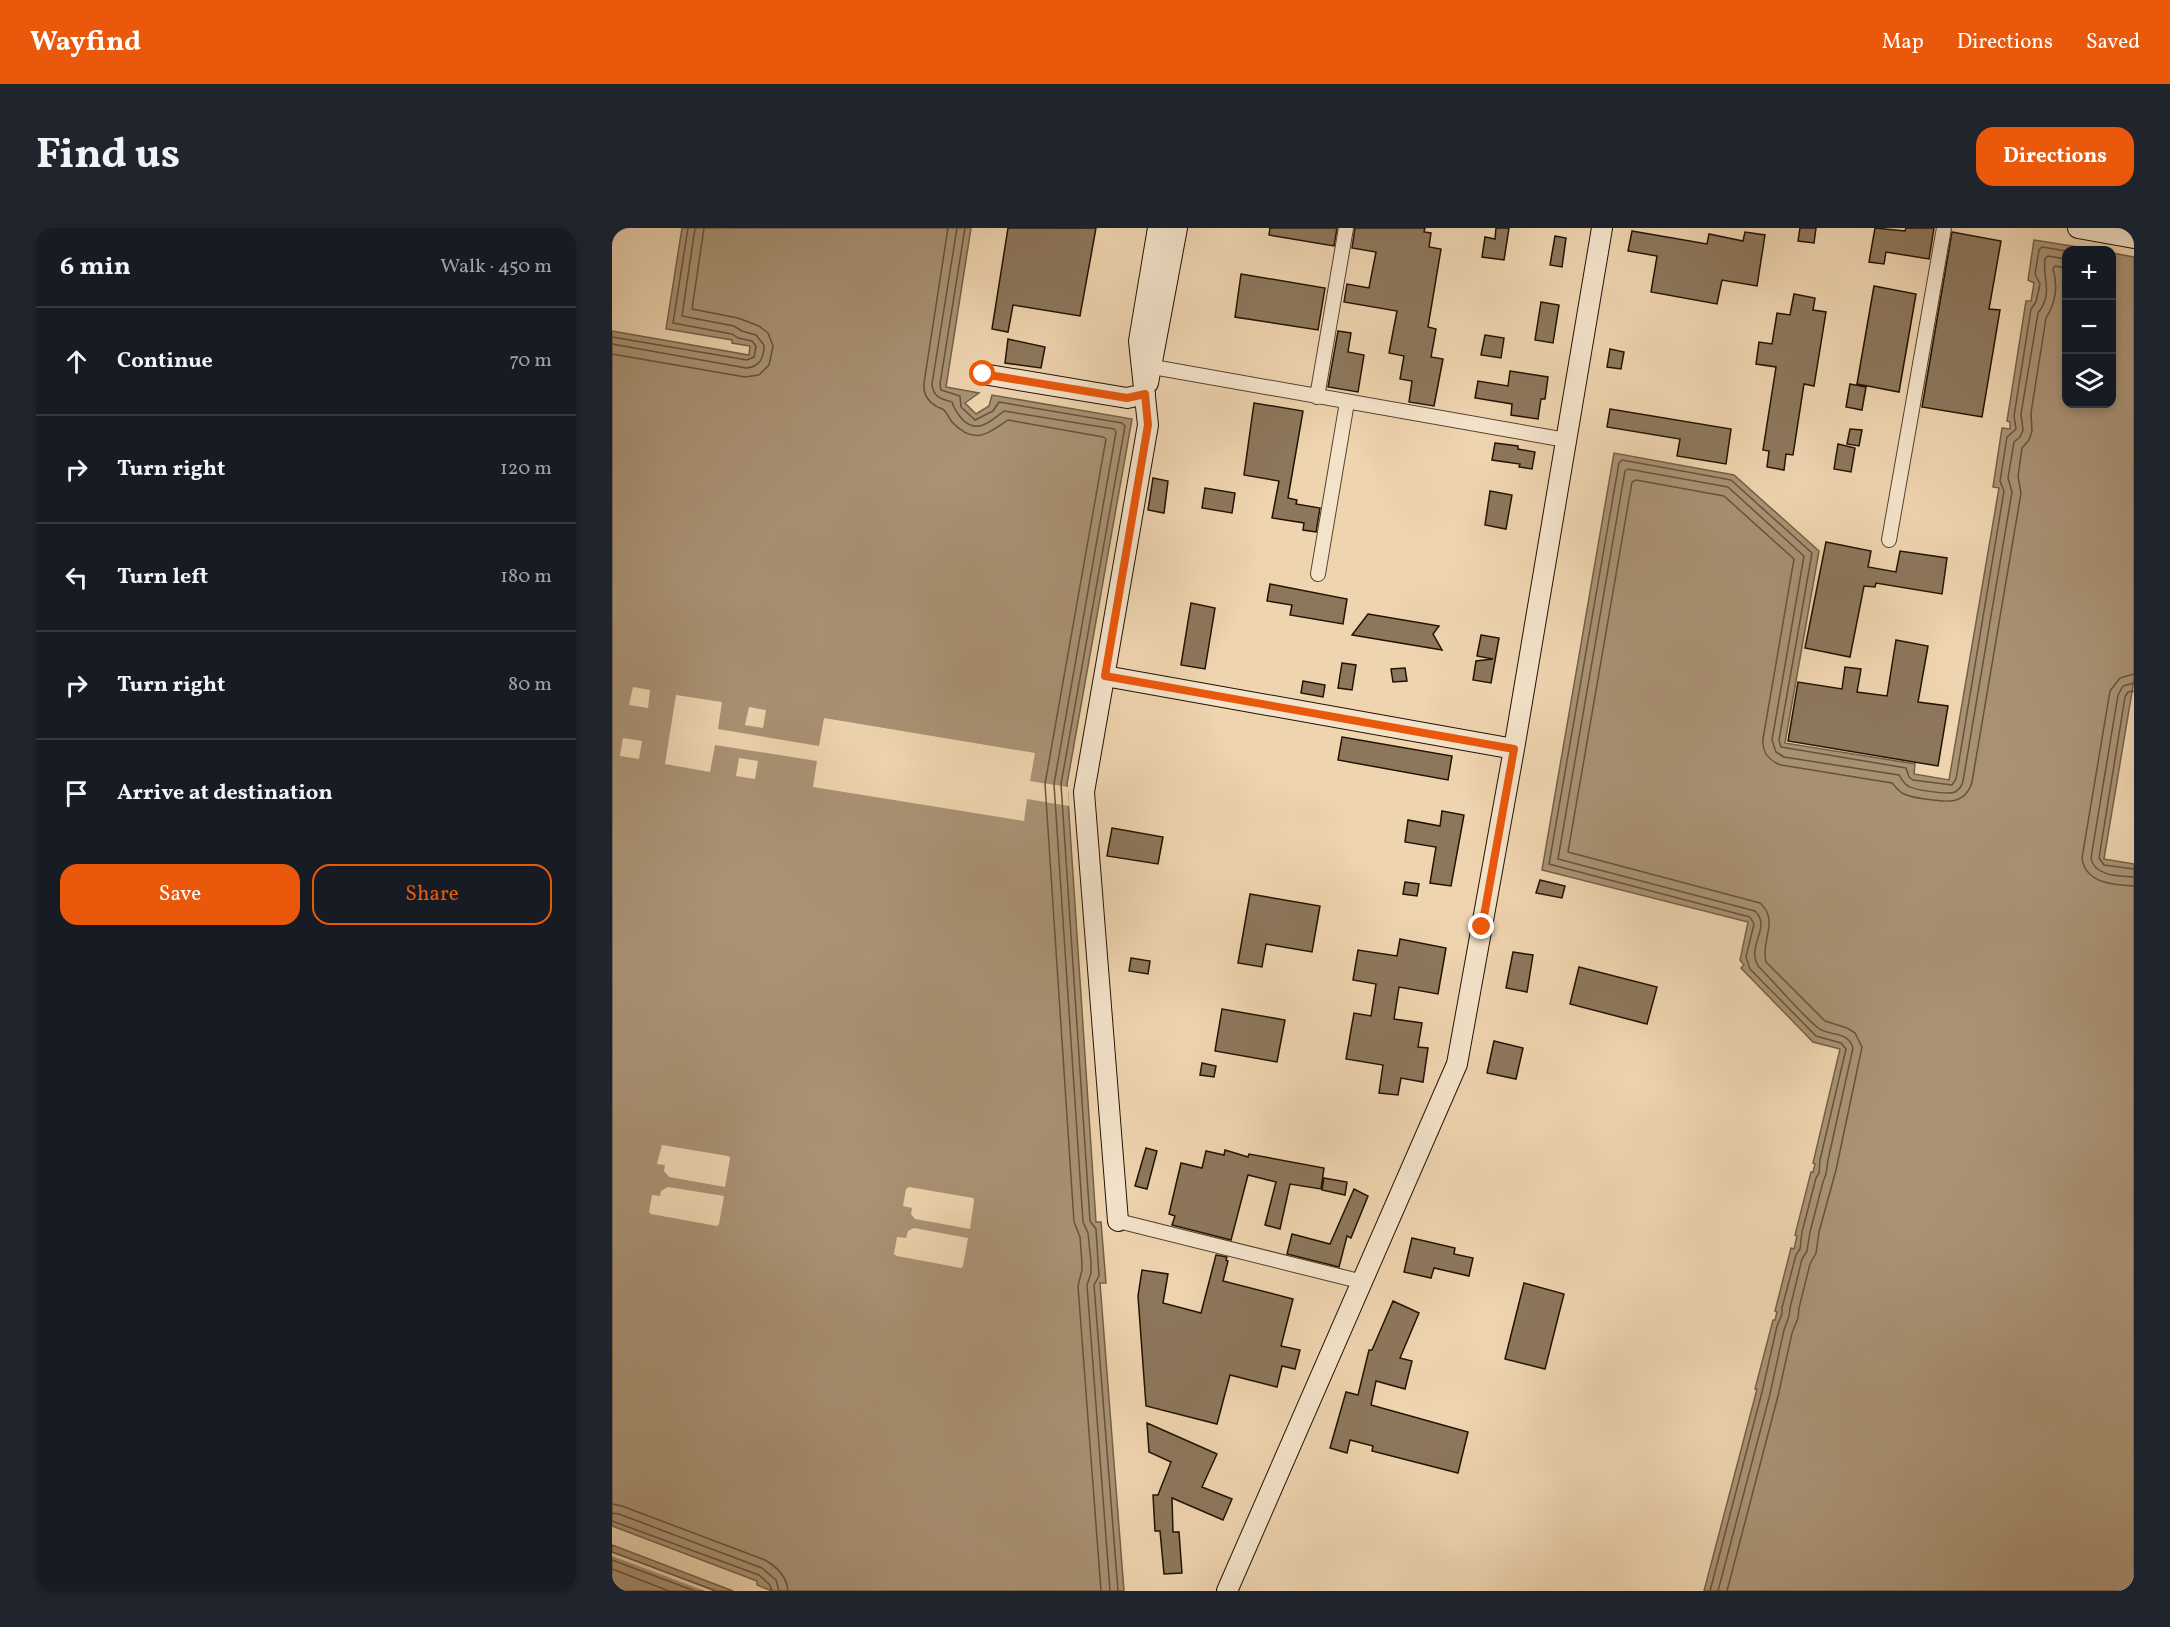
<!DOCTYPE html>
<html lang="en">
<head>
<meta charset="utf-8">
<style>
  body { margin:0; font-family:Vollkorn,serif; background:#20242c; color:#f1f3f6 }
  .controls { position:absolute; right:18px; top:18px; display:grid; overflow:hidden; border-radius:12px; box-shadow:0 3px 9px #0003 }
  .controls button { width:54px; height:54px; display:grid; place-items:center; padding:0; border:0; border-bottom:2px solid #363941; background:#171b24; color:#f1f3f6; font:30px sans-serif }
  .stop { position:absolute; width:18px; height:18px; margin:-14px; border:4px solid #ea580c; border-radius:50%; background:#fff }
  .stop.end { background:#ea580c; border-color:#fff; box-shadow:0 2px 6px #0008 }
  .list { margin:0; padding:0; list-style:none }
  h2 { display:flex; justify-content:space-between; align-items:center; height:78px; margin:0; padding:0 24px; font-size:26px }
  h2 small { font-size:20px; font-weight:400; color:#9ea1a6 }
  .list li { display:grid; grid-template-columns:39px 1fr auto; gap:18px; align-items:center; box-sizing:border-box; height:108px; padding:0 24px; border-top:2px solid #363941 }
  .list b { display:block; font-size:22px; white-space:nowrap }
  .list em { font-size:20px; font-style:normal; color:#9ea1a6 }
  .actions { display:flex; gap:12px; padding:18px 24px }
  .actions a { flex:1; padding:14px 0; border:2px solid #ea580c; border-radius:18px; text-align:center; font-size:21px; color:#ea580c }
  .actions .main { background:#ea580c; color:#fff }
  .icon { flex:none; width:33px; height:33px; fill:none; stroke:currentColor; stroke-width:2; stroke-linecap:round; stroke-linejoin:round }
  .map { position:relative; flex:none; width:1522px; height:1363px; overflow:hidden; border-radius:18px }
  header { display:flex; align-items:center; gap:36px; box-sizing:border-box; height:84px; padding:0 30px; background:#ea580c; color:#fff }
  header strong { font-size:28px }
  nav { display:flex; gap:33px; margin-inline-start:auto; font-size:21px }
  .intro { display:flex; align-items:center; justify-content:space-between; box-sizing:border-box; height:144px; padding:0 36px }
  h1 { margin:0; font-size:42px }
  .button { padding:15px 27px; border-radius:18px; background:#ea580c; color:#fff; font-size:21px; font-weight:700 }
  main { display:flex; gap:36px; padding:0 36px }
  aside { flex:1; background:#171b24; border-radius:18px; box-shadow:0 3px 9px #0003 }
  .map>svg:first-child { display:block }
  .water { fill:#a99274; stroke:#735f46; stroke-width:1.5 }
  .pier { fill:#eed4af }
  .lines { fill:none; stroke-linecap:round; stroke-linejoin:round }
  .shore { stroke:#66523b; stroke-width:1.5 }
  .building { fill:#8d775c; stroke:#231202; stroke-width:1.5 }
  .street-casing { stroke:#56422d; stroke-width:16 }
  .secondary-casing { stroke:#231202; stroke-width:22 }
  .street { stroke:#f4e3cb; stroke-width:14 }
  .secondary { stroke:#f4e3cb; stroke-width:20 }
  .route { stroke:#ea580c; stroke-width:8 }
</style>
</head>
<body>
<header>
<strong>Wayfind</strong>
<nav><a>Map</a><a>Directions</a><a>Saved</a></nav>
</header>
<div class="intro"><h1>Find us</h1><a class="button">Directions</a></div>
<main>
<aside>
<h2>6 min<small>Walk · 450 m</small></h2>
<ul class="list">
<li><svg class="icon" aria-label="ahead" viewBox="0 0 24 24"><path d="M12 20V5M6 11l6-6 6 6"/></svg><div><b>Continue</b></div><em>70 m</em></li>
<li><svg class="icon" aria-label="right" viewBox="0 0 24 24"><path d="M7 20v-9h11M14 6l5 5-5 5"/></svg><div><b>Turn right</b></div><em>120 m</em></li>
<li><svg class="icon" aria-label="left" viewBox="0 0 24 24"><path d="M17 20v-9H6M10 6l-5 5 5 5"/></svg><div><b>Turn left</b></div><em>180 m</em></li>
<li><svg class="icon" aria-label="right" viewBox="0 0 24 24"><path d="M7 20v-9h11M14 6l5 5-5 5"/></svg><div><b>Turn right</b></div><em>80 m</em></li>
<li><svg class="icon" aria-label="arrive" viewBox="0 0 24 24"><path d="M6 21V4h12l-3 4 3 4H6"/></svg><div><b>Arrive at destination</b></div></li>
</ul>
<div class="actions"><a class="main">Save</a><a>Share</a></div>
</aside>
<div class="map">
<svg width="1522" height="1363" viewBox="0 0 1522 1363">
  <rect width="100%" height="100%" fill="#eed4af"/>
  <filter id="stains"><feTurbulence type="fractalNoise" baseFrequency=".00333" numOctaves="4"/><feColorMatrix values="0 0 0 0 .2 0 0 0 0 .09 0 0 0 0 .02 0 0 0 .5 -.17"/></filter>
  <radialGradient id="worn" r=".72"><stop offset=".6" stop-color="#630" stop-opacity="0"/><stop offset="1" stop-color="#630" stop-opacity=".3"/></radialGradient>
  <!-- water -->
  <path class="water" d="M70 0H359L334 159 367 165 353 175 364 186 377 178 380 167 520 191 455 556 484 994H489L494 1055H488L512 1363H160L145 1357V1353L0 1298V103L137 127 138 118 120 115V112L54 101Z
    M1422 12 1485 22H1454V176H1500V25L1522 29V452L1492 631 1522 636V1363H1092L1145 1161H1143L1161 1092H1163L1165 1084 1163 1083 1179 1020 1182 1021 1185 1008 1183 1007 1199 944H1201L1203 936 1201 935 1228 821 1201 814 1129 740 1132 737 1128 732 1136 694 930 642 1002 225 1122 247 1207 323 1173 515 1303 536 1302 546 1337 552 1387 260 1381 259 1390 200 1398 201V194L1395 193 1414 73H1419L1422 55 1416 52Z
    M0 1317 121 1363H0Z"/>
  <!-- pier -->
  <path class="pier" d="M21 459 38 462 36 480 17 477Z
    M64 467 110 474 106 501 207 518 212 490 423 525 418 553 456 559 457 578 415 571 412 593 201 559 205 533 103 517 98 544 53 536Z
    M137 479 154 482 151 500 133 497Z
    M11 510 30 513 27 531 8 528Z
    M127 530 146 533 143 551 124 548Z
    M50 917 116 928 118 930 113 959 57 949 52 943 53 937 45 936Z
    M56 959 112 968 107 996 105 998 39 986 37 984 40 967 48 968 49 963Z
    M297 959 361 970 362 972 358 1001 303 991 299 986 300 980 291 978 294 961Z
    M302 1000 356 1010 351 1038 349 1040 285 1028 282 1026 285 1009 294 1010 296 1003Z
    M0 1325 36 1338 101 1363H93L0 1328Z"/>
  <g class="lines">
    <!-- shore -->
    <path class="shore" d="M336 0 312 155C311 165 315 173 324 178 326 180 330 180 332 182 335 185 337 190 340 194 362 217 374 207 396 192L491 209 494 211 433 556 462 994 468 1009 470 1035V1042L466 1058 489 1363
      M345 0 320 156C321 169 329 171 340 174 342 181 345 185 350 191 365 207 379 193 392 183L502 201 504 204 442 556 471 994 476 1005 479 1034V1045L475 1057 498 1363
      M353 0 328 156 329 162 348 168 349 179 363 192 381 183 387 174 510 195 513 198 449 556 478 993 484 1001 486 1033 487 1048 482 1057 506 1363
      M0 109 135 132 142 129 144 118 140 113 126 110 120 106 61 95 76 0
      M0 116 134 140C148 139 152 130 152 117L144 107 130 103 122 98 70 88 83 0
      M0 126 133 149 147 147 157 137 161 118 156 105 147 98 126 90 80 81 92 0
      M1522 446 1508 450 1498 463 1470 630C1473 655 1501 657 1522 658
      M1522 455 1511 458 1506 467 1479 630C1482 648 1506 648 1522 649
      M1522 463 1516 464 1513 469 1487 630 1492 637 1522 641
      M0 1276 10 1278 153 1332C165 1339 175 1349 176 1363
      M0 1285 7 1286 150 1340 164 1352 167 1363
      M0 1293 147 1347 158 1357 160 1363
      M0 1324 104 1363
      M0 1332 83 1363
      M0 1341 57 1363
      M1098 1363 1150 1164 1165 1098 1170 1086V1080L1184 1027 1188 1021 1190 1004 1204 950 1207 945 1208 932 1234 821 1229 815 1204 808 1138 741 1134 729 1142 696 1138 689 937 636 1007 235 1010 232 1119 252 1200 325 1167 512 1169 519 1294 540 1297 549 1301 552 1340 557 1344 551 1392 263 1388 253 1395 209 1404 201 1402 188 1419 81 1424 74 1428 56 1423 46 1427 22 1430 19 1454 23
      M1106 1363 1158 1166 1172 1102 1177 1088 1178 1080 1190 1031 1195 1023 1198 1004 1211 954 1214 946 1216 932 1241 820C1236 802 1218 809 1206 800 1185 782 1166 758 1146 738 1145 735 1143 732 1143 729 1140 713 1158 697 1143 683L946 631 1013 243 1016 241 1116 259 1192 328 1160 512 1164 524 1172 529 1287 547C1289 550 1291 555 1296 558 1302 562 1336 567 1343 564 1348 561 1350 558 1351 553L1400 264 1396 250 1402 214 1408 209 1411 202 1409 186 1426 85C1442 65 1430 51 1433 31L1436 28 1454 31
      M1115 1363 1166 1168 1180 1105 1186 1090 1187 1080 1198 1036 1204 1025 1207 1004 1224 942 1250 819 1243 805 1235 800 1213 793 1154 734C1148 713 1168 693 1148 675L956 624 1020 254 1024 252 1112 268 1182 331 1151 511C1150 524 1157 533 1169 537L1280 555C1283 558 1286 562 1290 565 1297 569 1306 570 1313 571 1333 574 1353 578 1360 554L1409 265 1406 248 1410 220 1417 212 1420 203 1419 185 1434 90C1444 75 1446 57 1441 41L1443 38 1454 40"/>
  </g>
  <!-- building -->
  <path class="building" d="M396 0H484L468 88 401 77 396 104 380 101Z
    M658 0H725L722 18 657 7Z
    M743 0H813L812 4 819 5 817 19 829 21 816 99 824 101 819 129 831 131 822 178 797 174 800 153 788 151 792 128 777 125 785 83 732 74 735 56 757 60 764 24 740 20Z
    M884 0H897L892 32 870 29 873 9 883 11Z
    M1188 0H1204L1202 15 1186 13Z
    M1263 0 1293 3 1294 0H1322L1317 31 1274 24 1272 36 1257 34Z
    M1020 3 1095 16 1097 6 1131 13 1133 4 1153 7 1145 58 1110 52 1105 76 1039 64 1045 28 1016 23Z
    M1340 4 1389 13 1377 81 1388 82 1370 189 1310 179Z
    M943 8 954 10 950 39 938 37Z
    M629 46 713 60 706 102 623 89Z
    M1262 58 1304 66 1287 164 1245 156Z
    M1182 66 1203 70 1201 82 1214 84 1202 158 1192 156 1181 227 1174 226 1172 242 1155 239 1157 223 1151 222 1164 139 1144 136 1147 114 1160 116 1165 85 1178 87Z
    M929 74 947 77 941 115 923 112Z
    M726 103 739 105 736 124 752 127 746 164 716 159Z
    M873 107 892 110 889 130 869 127Z
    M396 111 433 119 429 140 393 135Z
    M998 121 1012 124 1009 141 995 139Z
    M898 143 936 149 933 171H929L926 191 899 187 900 176 863 170 866 153 896 158Z
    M1238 156 1254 159 1250 182 1234 179Z
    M642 175 691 183 676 270 685 272 684 276 708 280 704 304 691 302 692 295 660 290 667 253 632 247Z
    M998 181 1119 201 1114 236 1065 228 1068 211 995 199Z
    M1238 201 1250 202 1247 218 1235 216Z
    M883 215 906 218V221L923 224 920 241 907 239 908 236 880 232Z
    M1226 216 1243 220 1239 244 1222 241Z
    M541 250 556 253 552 285 536 282Z
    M593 260 623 265 620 285 590 280Z
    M878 263 900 267 894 301 873 297Z
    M1214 314 1259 323 1256 339 1284 344 1288 323 1335 330 1330 366 1264 355 1263 359 1252 358 1238 429 1193 420Z
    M658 356 735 371 731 396 678 387 680 377 655 373Z
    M579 375 603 380 593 441 569 437Z
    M756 386 827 398 821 406 830 422 740 407Z
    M869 407 887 410 879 455 861 452 864 433 881 431 865 428Z
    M1284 412 1316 418 1306 474 1336 478 1326 538 1176 513 1186 454 1230 461 1233 439 1249 441 1245 464 1275 468Z
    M730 435 744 437 740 462 726 460Z
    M793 440 795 453 781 454 779 441Z
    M691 453 713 457 711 469 689 465Z
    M730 509 840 528 836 552 726 532Z
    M830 583 852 587 839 658 818 655 824 619 793 614 796 592 828 598Z
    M500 600 551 609 546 636 495 628Z
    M928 652 953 658 950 670 924 665Z
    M793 654 807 656 805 668 791 666Z
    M638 666 708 678 700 724 654 716 650 739 626 735Z
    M788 711 834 720 826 766 787 759 782 791 810 795 806 819 816 820 811 854 789 850 786 867 767 865 771 837 734 831 742 785 759 788 764 756 741 752 746 722 785 728Z
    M901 724 921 727 915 764 894 760Z
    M519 730 538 733 536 746 517 743Z
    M967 739 1045 759 1035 796 958 776Z
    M610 781 673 792 665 834 603 823Z
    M882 813 911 820 904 851 875 845Z
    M590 835 604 838 602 849 588 847Z
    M534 920 545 923 535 961 523 958Z
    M613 922 636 929 637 926 712 940 709 961 678 956 668 1001 653 997 664 954 636 947 619 1012 560 997 563 988 557 986 569 935 590 940 594 923 612 927Z
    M712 950 735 954 733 967 710 962Z
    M742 961 756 968 739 1010 735 1008 727 1039 675 1026 680 1006 718 1016Z
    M800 1010 843 1020 842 1026 861 1030 857 1048 822 1040 819 1050 792 1044Z
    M604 1027 615 1029 614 1032 616 1033 611 1053 681 1071 669 1118 688 1122 683 1141 670 1138 665 1159 618 1147 605 1196 534 1178 526 1068 530 1042 556 1046 551 1075 589 1085Z
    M912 1055 952 1066 933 1141 893 1131Z
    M781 1073 807 1085 788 1130 800 1133 793 1161 764 1153 759 1177 856 1204 846 1245 760 1223 761 1218 738 1212 735 1225 718 1220 734 1164 746 1167 757 1122H760Z
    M535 1195 605 1226 590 1259 620 1271 611 1292 560 1270 561 1304H567L570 1345 552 1346 548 1303H543L541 1267H546L559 1234 537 1224Z"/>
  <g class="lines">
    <defs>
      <path id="street" d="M541 139 954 212
        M705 169 734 0
        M1277 312 1332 0
        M706 346 735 174
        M506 993 751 1054"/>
      <path id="secondary" d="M1466 0 1522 10
        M371 146 515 170 533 166
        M536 155 565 0
        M493 448 902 521
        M506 993 472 564 536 197 527 113 546 0
        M615 1363 845 836 902 521 990 0"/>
    </defs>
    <!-- street casing -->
    <use href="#street" class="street-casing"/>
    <!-- secondary casing -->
    <use href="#secondary" class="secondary-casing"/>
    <!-- street -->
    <use href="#street" class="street"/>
    <!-- secondary -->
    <use href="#secondary" class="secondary"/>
  </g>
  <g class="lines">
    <!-- route -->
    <path class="route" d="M371 146 515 170 533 166 536 197 493 448 902 521 870 699"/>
  </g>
  <rect width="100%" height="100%" filter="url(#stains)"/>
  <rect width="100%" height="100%" fill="url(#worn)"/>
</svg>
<div class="controls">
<button>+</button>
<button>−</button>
<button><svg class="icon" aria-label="layers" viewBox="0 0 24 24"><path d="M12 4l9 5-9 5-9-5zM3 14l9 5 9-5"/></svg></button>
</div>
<div class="stop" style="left:371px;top:146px"></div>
<div class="stop end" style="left:870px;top:699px"></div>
</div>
</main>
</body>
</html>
